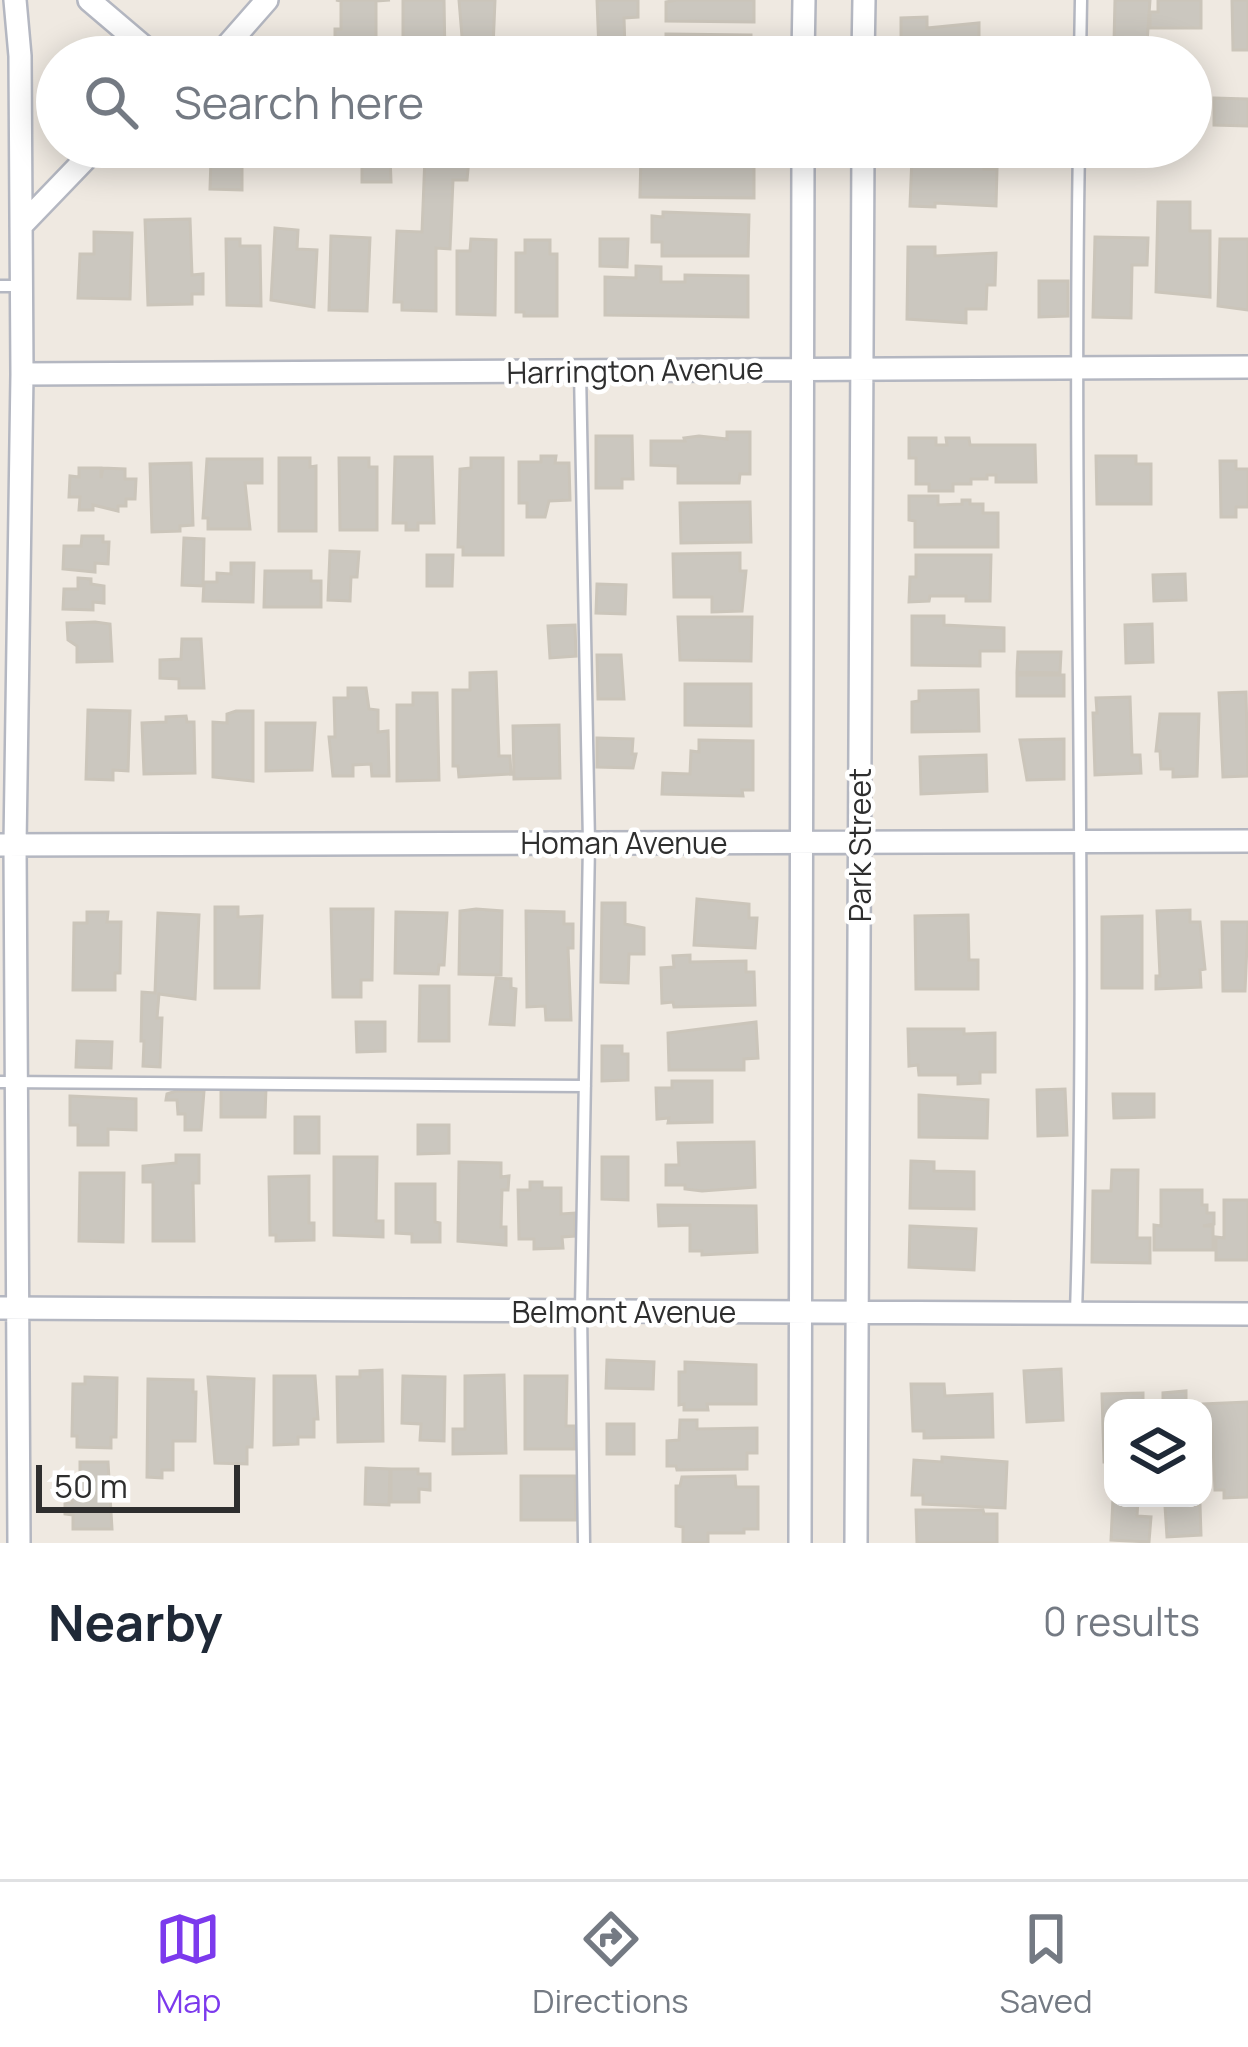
<!DOCTYPE html>
<html lang="en">
<head>
<meta charset="utf-8">
<style>
  body { margin:0; font-family:Manrope,sans-serif; background:#f6f6f7; color:#1f2937 }
  .controls { position:absolute; right:36px; bottom:36px; display:grid; overflow:hidden; border-radius:24px; box-shadow:0 6px 30px #0003 }
  .controls button { width:108px; height:108px; display:grid; place-items:center; padding:0; border:0; border-bottom:3px solid #e0e1e3; background:#fff; color:#1f2937; font:60px sans-serif }
  .scale { position:absolute; left:36px; bottom:30px; width:204px; box-sizing:border-box; padding-left:12px; border:6px solid #2e2e2e; border-top:0; font-size:33px; line-height:42px; white-space:nowrap; color:#2e2e2e; -webkit-text-stroke:9px #fff; paint-order:stroke }
  .list { margin:0; padding:0; list-style:none }
  h2 { display:flex; justify-content:space-between; align-items:center; height:156px; margin:0; padding:0 48px; font-size:51px }
  h2 small { font-size:39px; font-weight:400; color:#747a83 }
  .icon { flex:none; width:66px; height:66px; fill:none; stroke:currentColor; stroke-width:2; stroke-linecap:round; stroke-linejoin:round }
  .map { position:relative; flex:none; width:1248px; height:1543px; overflow:hidden }
  .search { position:absolute; background:#fff; box-shadow:0 6px 30px #0003; left:36px; right:36px; top:36px; height:132px; display:flex; align-items:center; gap:30px; box-sizing:border-box; padding:0 42px; border-radius:66px; color:#747a83; font-size:45px }
  .sheet { height:336px; background:#fff }
  nav { display:flex; justify-content:space-around; align-items:center; box-sizing:border-box; height:168px; border-top:3px solid #e0e1e3; background:#fff; font-size:33px; color:#747a83 }
  nav a { display:grid; justify-items:center; gap:6px }
  nav .on { color:#7c3aed }
  .map>svg:first-child { display:block }
  .building { fill:#cbc7bf; stroke:#cbc5ba; stroke-width:3 }
  .lines { fill:none; stroke-linecap:round; stroke-linejoin:round }
  .service-casing { stroke:#b4b7c1; stroke-width:15 }
  .minor-casing { stroke:#b4b7c1; stroke-width:26 }
  .service { stroke:#fff; stroke-width:10 }
  .minor { stroke:#fff; stroke-width:21 }
  .labels { text-anchor:middle; dominant-baseline:central; stroke-width:9; stroke-linejoin:round; paint-order:stroke }
  .street-label { font-size:30px; fill:#2e2e2e; stroke:#fff }
</style>
</head>
<body>
<div class="map">
<svg width="1248" height="1543" viewBox="0 0 1248 1543">
  <rect width="100%" height="100%" fill="#efe9e1"/>
  <!-- building -->
  <path class="building" d="M390 0 376 1V44H335V29H341V1L336 0Z
    M403 0H444L445 57H403Z
    M459 0H495L493 48 463 49Z
    M597 0H638V17L624 18 625 50 599 51Z
    M676 0H754V22L666 21V2Z
    M1115 0H1150L1147 43H1114Z
    M1158 0H1201V28H1150V12H1158Z
    M1232 0H1248V50H1233Z
    M927 17V28L979 23V57H901V18Z
    M666 34 751 35V57H666Z
    M1214 98 1248 99V126L1214 125Z
    M641 152 754 153V198L640 197Z
    M362 155H390L391 182H362Z
    M425 156 469 159 467 180H453L450 249 436 248V311L402 310V302H394L397 231 422 232Z
    M912 156 985 160 984 169H997L996 206 935 203V207L910 206Z
    M211 159 242 160V190L210 189Z
    M1158 202H1190V231H1210V297L1156 292Z
    M663 212 749 215 748 256H662V242H652V216L663 217Z
    M190 219 192 275 203 274V294H192V304L148 305 145 220Z
    M275 228 298 230 297 249 317 250 314 307 271 300Z
    M94 232 132 233 130 299 78 298 80 254H94Z
    M331 236 370 238 367 311 329 310Z
    M1095 237 1148 238 1147 265H1132L1131 318 1093 317Z
    M226 239H240V246H260L261 306 227 305Z
    M471 239 496 240 495 315 457 314V251H470Z
    M600 239H628L627 267 600 266Z
    M1220 239H1248V310L1218 306Z
    M525 240H550V254H557V316H524V312H516V253H525Z
    M908 247H935V256L996 253 995 285H987L986 309H966V323L907 319Z
    M636 266 661 267V282H685V275L748 276V317L605 315V277L636 278Z
    M1039 281H1068V316L1039 317Z
    M727 432H750V474H740L739 483H678V466L651 465V441H685L684 438 699 436 727 439Z
    M596 436H632L633 479H622V488H596Z
    M909 438H936V445H947L946 438H969L970 445H1035L1036 482H996V475H987V479H971V484H953V491H929V484H916V458H909Z
    M541 456H556L555 463H569L570 500 549 501 545 517H527V503H519V462H541Z
    M1096 456H1136V464H1151V504H1097Z
    M395 457H432L434 523H418V530H406V523H393Z
    M279 458H310V467L316 466V531H279Z
    M339 458H369V467H377V530H340Z
    M471 458H503V555H463V547H458L460 469 471 468Z
    M207 459H262V483H245L250 529H208V518H203Z
    M1220 461H1236V469H1248V507H1236V517H1221Z
    M191 463 193 525 180 526V531L152 532 150 464Z
    M79 468H101V478L103 468 125 469V479H136L135 499H126V506H118V511L93 505V510H79L80 497H69L70 476 79 477Z
    M909 496H938V505L962 504V500H970V504H983V513H998V547H915V521L909 520Z
    M750 502 751 542 681 543 680 503Z
    M82 536H103V542H109L108 564 95 563V572L63 569 64 546H81Z
    M184 538 204 539 203 586 182 585Z
    M330 551 359 552 357 577H351L350 601 328 600Z
    M740 553V571H746L742 611 712 612V597H674L673 554Z
    M427 555H453L452 586H427Z
    M916 555H991L990 601H966V596H930L929 601 909 602 910 577H916Z
    M231 563H254L253 602 203 601 204 582H217V573L231 574Z
    M265 571H311V581H321V607H264Z
    M1185 574 1186 600 1154 601 1153 575Z
    M78 578 91 579V584L104 586V603L93 602V610L63 609 64 589H78Z
    M597 584 626 585 625 614 596 613Z
    M912 616H944V625L1004 628V651H980V666L912 665Z
    M678 617H752L751 661 680 660Z
    M95 622 110 624 112 661 77 662V646L68 640 67 623Z
    M1152 624 1153 662 1126 663 1125 625Z
    M575 625 576 656 550 658 548 626Z
    M182 639H201L204 688H179V679L160 678V660L181 659Z
    M1018 652H1061L1060 673 1017 672Z
    M597 655H621L624 699H598Z
    M496 672 499 756H510L511 774 459 777 458 766H453V690H470V673Z
    M1017 675H1064V696H1017Z
    M685 684H751V726L685 725Z
    M348 688H366L369 709 378 710V732L388 731 389 776H372L371 764 353 765V776H333L329 737H335L334 698H348Z
    M978 690 979 731 912 732V702L919 701V691Z
    M1246 692 1248 776 1223 777 1219 693Z
    M413 693H437L439 780 397 781V705H413Z
    M1130 697 1132 755H1140L1141 773 1095 775 1093 713H1097L1096 698Z
    M88 710 130 711 128 771 113 770V780L86 779Z
    M236 711H253V781L213 777V722L227 723V714Z
    M1160 714H1199L1197 776 1173 777V769H1161L1160 751H1156Z
    M186 716 187 722H194L195 773 144 774 142 723 166 722V717Z
    M266 723H315L312 770 266 771Z
    M559 725 560 778 514 779 513 726Z
    M597 738 633 739 632 754H636L633 768 597 767Z
    M1064 739V779L1027 780 1020 740Z
    M699 740 753 741V790H742L743 796 662 794 663 773 690 774 691 751 699 752Z
    M986 755 987 791 921 794 920 757Z
    M697 899 749 904V918H757L755 948 694 945Z
    M602 903H625V924L644 928V954H629L628 983 601 982Z
    M215 907H238V917L262 916 259 988H215Z
    M331 909H373L372 980H361V997H333Z
    M476 909 502 911 501 975 459 974 460 911Z
    M1190 910V922H1200L1205 969 1200 970 1201 987 1156 989V976H1160L1157 911Z
    M526 911 564 912V924H573V948H568L571 1020H546L545 1006 527 1007Z
    M87 912H108L107 922H121L120 973H115V990H73L74 923H87Z
    M396 912 447 913 444 965H439L438 974 395 973Z
    M158 913 199 915 195 999 159 994 157 1018H162L160 1067 143 1066 144 1041H141L142 992 155 993Z
    M968 915 969 960H978V989H916L915 916Z
    M1142 916V988H1102V917Z
    M1222 922H1248L1245 991H1223Z
    M690 955V962L746 961V972H754L755 1005 674 1007 673 1002 662 1003 661 968 674 967 673 956Z
    M496 978 511 979V988L516 989 514 1025 490 1024Z
    M420 986H449V1041H419Z
    M356 1022H385V1051L357 1052Z
    M756 1022 758 1058 744 1059V1070H669L668 1033Z
    M908 1029H964V1034L995 1033V1072H980V1083L958 1084V1075H919L918 1065 909 1066Z
    M77 1041 112 1042 111 1068 76 1067Z
    M602 1046H622V1054H628V1080L602 1081Z
    M672 1081H712V1122L668 1123 669 1118 657 1119 656 1088H672Z
    M266 1088 265 1117H221V1089Z
    M1065 1089 1067 1135 1038 1136 1037 1090Z
    M176 1091H204L201 1130H185V1114H178L177 1100H166L167 1094Z
    M1113 1094H1154V1117L1114 1118Z
    M919 1095 988 1100 987 1138 919 1137Z
    M70 1096 136 1099V1130L108 1129V1145H78V1125H70Z
    M295 1117H319V1153H295Z
    M418 1125H449V1153L418 1154Z
    M754 1142 755 1187 702 1191 685 1189V1185H666V1165H679L678 1143Z
    M176 1155H199V1183H193L194 1241H153V1182H143V1166L176 1163Z
    M334 1157H377L376 1221H383V1237L334 1235Z
    M602 1157H628V1200L602 1199Z
    M911 1161 934 1162V1171L974 1172V1209L910 1208Z
    M459 1162 501 1163V1177L509 1176 508 1190H502L501 1227H506V1245L458 1241Z
    M1112 1170H1138L1137 1238H1150V1263L1092 1262 1093 1191H1111Z
    M80 1173H124L123 1242 79 1241Z
    M309 1176V1223H314V1240L276 1241V1235H270L269 1177Z
    M530 1182H542V1188H561V1214L575 1213V1236L562 1237 563 1248 534 1249V1239H519L518 1190H530Z
    M396 1184H435V1222L440 1223V1242H412V1234L396 1233Z
    M1161 1190H1202V1205H1207V1213H1214V1224L1203 1226H1213V1250H1154V1225L1161 1226Z
    M1224 1200H1248V1260H1216V1237L1224 1238Z
    M658 1205 756 1206 757 1252 702 1255V1251H690V1225L659 1226Z
    M910 1226 976 1229 974 1270 909 1267Z
    M607 1360 654 1362 653 1389 606 1388Z
    M685 1362 756 1365V1404H707L708 1410H684V1404L679 1405V1372H685Z
    M1061 1369 1063 1420 1027 1422 1024 1371Z
    M382 1370 383 1441 338 1442 337 1377H360V1371Z
    M504 1375 506 1453 453 1454V1429H465V1376Z
    M274 1376H315L318 1419H314V1437H298V1444L274 1445Z
    M403 1376 445 1377 444 1441 420 1440 421 1424 402 1423Z
    M525 1376H567L566 1426H575V1449H525Z
    M85 1377 117 1378 116 1437H111V1448L77 1447V1436H72L73 1384H85Z
    M208 1377 254 1379 252 1447H247V1464L215 1463Z
    M148 1379 193 1380V1392H196L195 1441H173V1470H162V1478L147 1477Z
    M911 1384H944L945 1396 992 1394 993 1437 924 1438V1431H913Z
    M1186 1391V1403H1197V1408H1163V1393Z
    M1143 1393V1408H1113V1462H1104L1102 1394Z
    M1248 1402V1497L1224 1498V1490H1215L1212 1424H1203V1404Z
    M680 1420H697V1429L757 1428V1453H747V1469L677 1470 676 1466H667V1441L679 1440Z
    M607 1424H634V1454H607Z
    M942 1457 1007 1462 1005 1508 923 1504V1495H912L914 1460 942 1462Z
    M80 1462H108L112 1529H73V1515L65 1514V1503H72V1490H80Z
    M366 1468 390 1469 389 1505 365 1504Z
    M391 1469H418V1474H430V1490L419 1489V1502H391Z
    M521 1476H575L576 1520H521Z
    M735 1476 736 1487H758V1529H744V1533H708V1543H683V1527L676 1526V1486H680L682 1477Z
    M1113 1498 1138 1500 1137 1516 1151 1517 1149 1542 1111 1540Z
    M1200 1505 1201 1535 1167 1537 1165 1506Z
    M916 1510H983L984 1514H997V1543H917Z"/>
  <g class="lines">
    <defs>
      <path id="service" d="M1080 57 1081 0
        M0 286H21
        M580 371 589 843 581 1310 584 1543
        M0 1082 585 1086
        M1076 1313C1088 925 1072 536 1079 147"/>
      <path id="minor" d="M15 0 20 56 22 374 15 845 19 1543
        M89 0 156 57
        M217 57 267 0
        M803 57 804 0
        M863 57 864 0
        M21 226 97 147
        M22 374 1248 367
        M0 845 1248 841
        M0 1308 1248 1314
        M800 1543 803 147
        M856 1543 863 147"/>
    </defs>
    <!-- service casing -->
    <use href="#service" class="service-casing"/>
    <!-- minor casing -->
    <use href="#minor" class="minor-casing"/>
    <!-- service -->
    <use href="#service" class="service"/>
    <!-- minor -->
    <use href="#minor" class="minor"/>
  </g>
  <g class="labels">
    <!-- street labels -->
    <g class="street-label">
      <text transform="translate(635 370) rotate(-1)">Harrington Avenue</text>
      <text x="624" y="842">Homan Avenue</text>
      <text transform="translate(859 845) rotate(-90)">Park Street</text>
      <text x="624" y="1311">Belmont Avenue</text>
    </g>
  </g>
</svg>
<div class="controls">
<button><svg class="icon" aria-label="layers" viewBox="0 0 24 24"><path d="M12 4l9 5-9 5-9-5zM3 14l9 5 9-5"/></svg></button>
</div>
<div class="scale">50 m</div>
<div class="search"><svg class="icon" aria-label="search" viewBox="0 0 24 24"><circle cx="10" cy="10" r="6"/><path d="M15 15l6 6"/></svg>Search here</div>
</div>
<section class="sheet">
<h2>Nearby<small>0 results</small></h2>
<ul class="list">
</ul>
</section>
<nav>
<a class="on"><svg class="icon" aria-label="map" viewBox="0 0 24 24"><path d="M3 6l6-2 6 2 6-2v14l-6 2-6-2-6 2zM9 4v14M15 6v14"/></svg>Map</a>
<a><svg class="icon" aria-label="directions" viewBox="0 0 24 24"><path d="M12 3l9 9-9 9-9-9zM9 14v-3h6M13 9l2 2-2 2"/></svg>Directions</a>
<a><svg class="icon" aria-label="saved" viewBox="0 0 24 24"><path d="M7 4h10v16l-5-4-5 4z"/></svg>Saved</a>
</nav>
</body>
</html>
